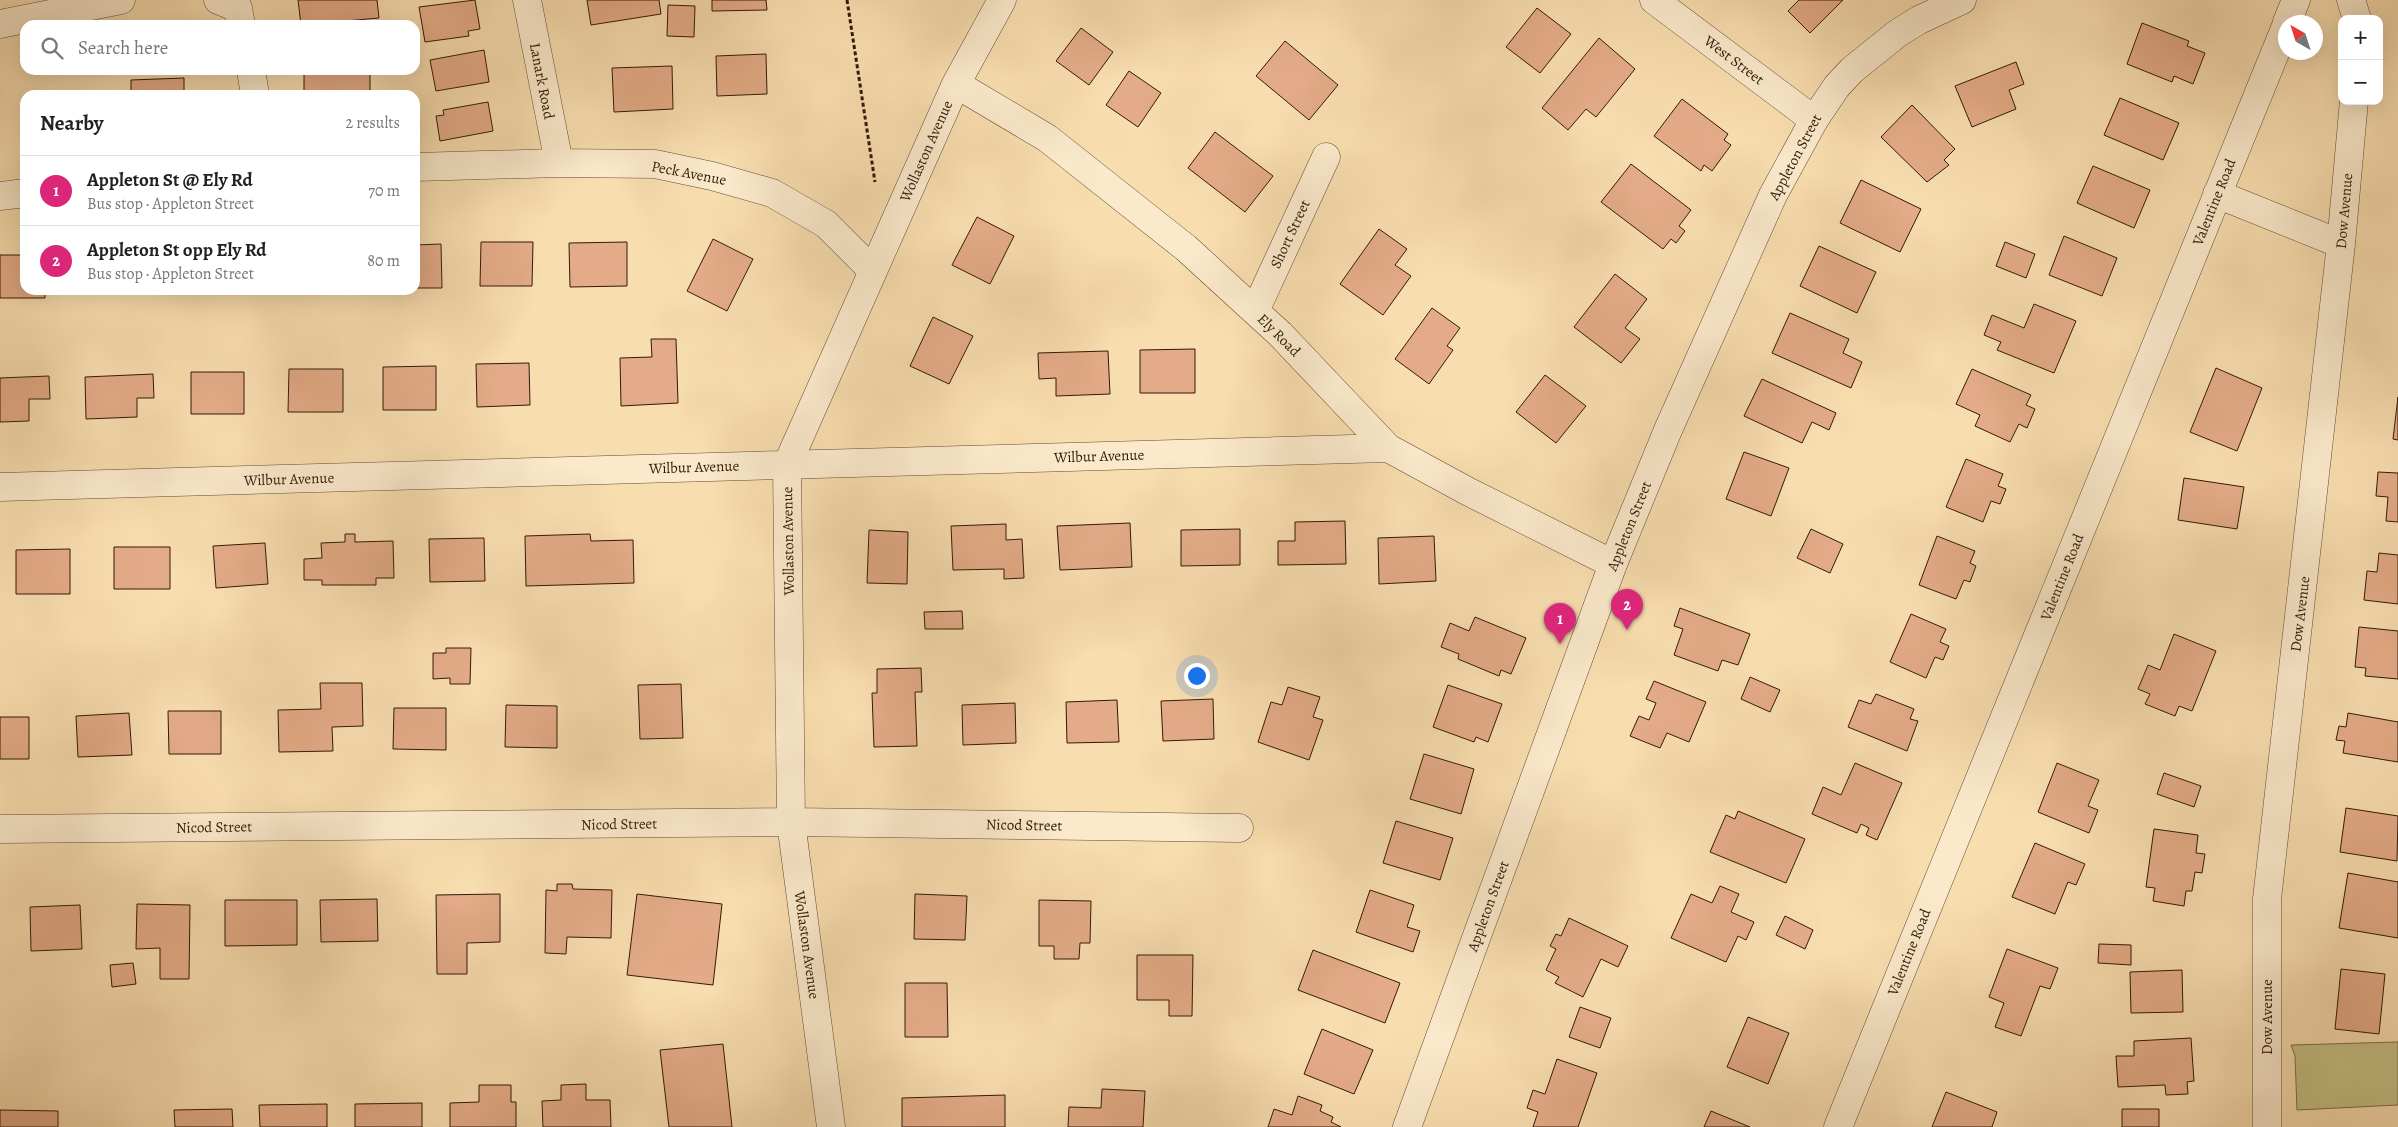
<!DOCTYPE html>
<html lang="en">
<head>
<meta charset="utf-8">
<style>
  body { margin:0; font-family:Alegreya,serif; background:#f6f6f6; color:#222 }
  .controls { position:absolute; right:15px; top:15px; display:grid; overflow:hidden; border-radius:10px; box-shadow:0 5px 20px #0002 }
  .controls button { width:45px; height:45px; display:grid; place-items:center; padding:0; border:0; border-bottom:1px solid #e0e0e0; background:#fff; color:#222; font:25px sans-serif }
  .compass { position:absolute; left:2278px; top:15px; width:45px; height:45px; border-radius:50%; background:#fff; box-shadow:0 5px 20px #0002; rotate:321deg }
  .you { position:absolute; left:1196px; top:675px; width:18px; height:18px; margin:-12px; border:4px solid #fff; border-radius:50%; background:#1a73e8; box-shadow:0 0 0 8px #1a73e833 }
  .badge { display:grid; place-items:center; width:32px; height:32px; border-radius:50%; background:#db2777; color:#fff; font-size:16px; font-weight:700 }
  .pin { position:absolute; translate:-50% -41px; filter:drop-shadow(0 1px 2px #0008) }
  .pin::after { content:''; position:absolute; top:26px; width:18px; height:15px; background:inherit; clip-path:polygon(0 0,100% 0,50% 100%) }
  .list { margin:0; padding:0; list-style:none }
  h2 { display:flex; justify-content:space-between; align-items:center; height:65px; margin:0; padding:0 20px; font-size:21px }
  h2 small { font-size:16px; font-weight:400; color:#767676 }
  .list li { display:grid; grid-template-columns:32px 1fr auto; gap:15px; align-items:center; box-sizing:border-box; height:70px; padding:0 20px; border-top:1px solid #e0e0e0 }
  .list b { display:block; font-size:19px; white-space:nowrap }
  .list p { margin:0; font-size:16px; white-space:nowrap; color:#767676 }
  .list em { font-size:16px; font-style:normal; color:#767676 }
  .icon { flex:none; width:28px; height:28px; fill:none; stroke:currentColor; stroke-width:2; stroke-linecap:round; stroke-linejoin:round }
  .map { position:relative; flex:none; width:2398px; height:1127px; overflow:hidden }
  .search { position:absolute; background:#fff; box-shadow:0 5px 20px #0002; left:20px; top:20px; width:400px; height:55px; display:flex; align-items:center; gap:12px; box-sizing:border-box; padding:0 18px; border-radius:15px; color:#767676; font-size:19px }
  .panel { position:absolute; background:#fff; box-shadow:0 5px 20px #0002; left:20px; top:90px; width:400px; height:205px; border-radius:15px }
  .map>svg:first-child { display:block }
  .green { fill:#c5bf85; stroke:#7c6c47 }
  .building { fill:#e3ab87; stroke:#341909 }
  .lines { fill:none; stroke-linecap:round; stroke-linejoin:round }
  .minor-casing { stroke:#654a32; stroke-width:29 }
  .tertiary-casing { stroke:#654a32; stroke-width:29 }
  .path { stroke:#341909; stroke-width:3; stroke-dasharray:4 2.5; stroke-linecap:butt }
  .minor { stroke:#fae9cb; stroke-width:28 }
  .tertiary { stroke:#fae9cb; stroke-width:28 }
  .labels { text-anchor:middle; dominant-baseline:central; stroke-width:4; stroke-linejoin:round; paint-order:stroke }
  .street-label { font-size:15px; fill:#341909; stroke:#fae9cb }
</style>
</head>
<body>
<div class="map">
<svg width="2398" height="1127" viewBox="0 0 2398 1127">
  <rect width="100%" height="100%" fill="#f8ddaf"/>
  <filter id="stains"><feTurbulence type="fractalNoise" baseFrequency=".004" numOctaves="4"/><feColorMatrix values="0 0 0 0 .2 0 0 0 0 .09 0 0 0 0 .02 0 0 0 .5 -.17"/></filter>
  <radialGradient id="worn" r=".72"><stop offset=".6" stop-color="#630" stop-opacity="0"/><stop offset="1" stop-color="#630" stop-opacity=".3"/></radialGradient>
  <!-- green -->
  <path class="green" d="M2398 1042V1105L2297 1110 2295 1056 2291 1045Z"/>
  <!-- building -->
  <path class="building" d="M298 0H377L379 18 301 25Z
    M475 0 480 29 468 31 469 36 425 42 419 7Z
    M587 0H659L661 14 591 25Z
    M712 0H766L767 10 712 11Z
    M1799 0H1843L1810 33 1788 11Z
    M668 5 695 6 694 37 667 36Z
    M1537 8 1571 34 1540 73 1506 47Z
    M2142 23 2189 41 2187 46 2205 53 2193 84 2174 76 2172 82 2127 64Z
    M1081 28 1113 52 1089 85 1056 61Z
    M1599 38 1635 69 1596 117 1586 109 1568 130 1542 108Z
    M1285 41 1338 85 1309 120 1256 76Z
    M484 50 489 82 436 91 430 60Z
    M766 54 767 94 717 96 716 56Z
    M2016 62 2024 84 2009 90 2016 109 1972 127 1955 86Z
    M672 66 673 109 614 112 612 68Z
    M304 70H370V92L304 93Z
    M1129 71 1161 93 1138 127 1106 105Z
    M184 78V95H131V80Z
    M2120 98 2179 123 2163 160 2104 135Z
    M1682 99 1728 134 1724 140 1731 145 1712 171 1704 165 1701 171 1654 136Z
    M488 102 493 131 440 141 436 116 444 115 443 110Z
    M1912 105 1955 149 1944 160 1949 165 1927 182 1881 137Z
    M1215 132 1273 176 1245 212 1188 168Z
    M1631 164 1691 210 1679 226 1685 231 1676 243 1671 239 1663 249 1601 202Z
    M2093 166 2150 190 2134 228 2077 203Z
    M1861 180 1921 209 1900 252 1840 223Z
    M977 217 1014 236 990 284 952 265Z
    M1379 229 1407 249 1395 265 1411 276 1383 315 1340 284Z
    M2064 236 2117 258 2102 296 2049 275Z
    M713 239 753 259 727 311 687 291Z
    M481 242H533L532 286H480Z
    M627 242V286L570 287 569 243Z
    M2005 242 2035 254 2026 278 1996 266Z
    M441 244 442 288H415V245Z
    M1819 246 1876 272 1857 313 1800 286Z
    M0 255H25V290H45V298H0Z
    M1615 274 1647 299 1625 328 1640 339 1621 363 1574 327Z
    M86 290H152V293H86Z
    M206 290H262V291L207 294Z
    M2034 304 2076 321 2054 373 1997 350 2001 342 1984 335 1992 315 2024 328Z
    M1432 308 1460 328 1447 346 1453 350 1429 384 1395 359Z
    M1790 313 1849 339 1843 353 1862 362 1851 388 1772 353Z
    M933 317 973 336 949 384 910 366Z
    M651 339H676L678 403 621 406 620 358 652 357Z
    M1195 349V393H1140V350Z
    M1108 351 1110 394 1056 396V378L1039 379 1038 353Z
    M529 363 530 405 477 407 476 364Z
    M436 366V410H383V367Z
    M2216 368 2262 388 2237 451 2190 432Z
    M289 369H343V412H288Z
    M1972 369 2031 395 2026 405 2035 409 2027 428 2019 424 2010 442 1975 426 1980 415 1956 404Z
    M191 372H244V414H191Z
    M153 374 154 398H137V417L86 419 85 377Z
    M1545 375 1586 406 1556 443 1516 412Z
    M49 376 50 399H29V421L0 422V378Z
    M1762 379 1836 413 1829 430 1812 422 1802 443 1744 416Z
    M2398 397V440L2393 439Z
    M1744 452 1789 468 1771 516 1726 499Z
    M1966 459 2003 474 1998 486 2006 489 2000 504 1991 501 1983 522 1946 507Z
    M2378 472 2398 473V522L2386 521 2388 497 2376 496Z
    M2184 478 2244 487 2237 529 2178 520Z
    M1345 521 1346 564 1278 565V541H1295V522Z
    M1130 523 1132 567 1060 570 1057 526Z
    M1006 524V540L1022 539 1024 578 1004 579V569L953 570 951 526Z
    M1240 529V565L1181 566V530Z
    M1811 529 1843 544 1830 573 1797 558Z
    M869 530 908 532 907 584 867 583Z
    M345 534H355V542L393 541 394 578H376V585H322V580H304V559L322 558 321 543 345 542Z
    M590 534 591 541 633 540 634 583 526 586 525 536Z
    M1434 536 1436 581 1379 584 1378 538Z
    M1937 536 1975 551 1970 563 1976 566 1970 582 1964 580 1956 599 1919 585Z
    M484 538 485 581 430 582 429 539Z
    M265 543 268 584 216 588 213 546Z
    M114 547H170V589H114Z
    M70 549V594H16V550Z
    M2379 553 2398 555V604L2364 600 2367 571 2377 572Z
    M1680 608 1750 634 1738 665 1722 660 1718 671 1674 655 1683 629 1674 626Z
    M962 611 963 629H925L924 612Z
    M1911 614 1946 629 1940 642 1949 646 1943 660 1935 657 1926 678 1890 662Z
    M1475 617 1526 638 1511 674 1501 670 1499 676 1458 659 1459 654 1441 647 1450 623 1469 631Z
    M2359 627 2398 631V679L2365 676 2366 668 2355 667Z
    M2174 634 2216 651 2192 711 2179 706 2175 716 2145 704 2150 694 2138 689 2148 665 2160 670Z
    M446 648H471L470 684H450V678L433 679V653H446Z
    M921 668 922 692H915L917 746 874 747 872 693H877V669Z
    M1750 677 1780 690 1770 712 1741 699Z
    M1654 681 1706 702 1689 742 1667 733 1660 748 1630 736 1639 716 1649 720 1656 703 1646 699Z
    M320 683H362L363 726 332 727 333 751 279 752 278 710 321 709Z
    M681 684 683 738 640 739 638 685Z
    M1448 685 1502 704 1488 742 1476 737 1474 742 1433 727Z
    M1288 687 1320 697 1313 717 1323 720 1309 760 1258 742 1271 702 1282 705Z
    M1876 694 1914 709 1910 719 1918 721 1907 751 1848 727 1859 700 1871 704Z
    M1213 699 1214 739 1163 741 1161 701Z
    M1117 700 1119 742 1067 743 1066 702Z
    M1015 703 1016 743 963 745 962 705Z
    M506 705 557 706V748L505 747Z
    M394 708H446V750L393 749Z
    M168 711H221V754H169Z
    M129 713 132 755 78 757 76 716Z
    M2348 713 2398 722V762L2343 753 2345 741 2336 740 2339 726 2346 727Z
    M0 717H29V759H0Z
    M1424 754 1474 769 1461 814 1410 799Z
    M1855 763 1902 783 1877 840 1866 835 1869 828 1861 824 1857 833 1812 814 1823 787 1841 795Z
    M2057 763 2099 780 2088 806 2098 810 2089 833 2038 812Z
    M2164 773 2201 786 2194 807 2157 794Z
    M2346 808 2398 816 2397 861 2340 852Z
    M1738 811 1805 839 1786 883 1710 852 1726 815 1735 819Z
    M1396 821 1453 838 1440 880 1383 863Z
    M2154 829 2198 835 2196 853 2205 854 2202 873 2195 872 2192 891H2186L2184 906 2153 901 2155 888 2146 887Z
    M2035 843 2085 864 2076 885 2068 882 2055 914 2012 897Z
    M2348 873 2398 882V938L2339 928Z
    M557 884H572L573 889 612 890 611 938 567 937 566 954 545 953 546 890 557 891Z
    M1720 886 1739 894 1731 912 1754 922 1746 940 1738 936 1726 962 1671 938 1691 894 1712 903Z
    M1370 890 1414 905 1407 927 1420 931 1413 952 1356 932Z
    M500 894V942L467 943V974H437L436 895Z
    M637 894 722 904 713 985 627 975Z
    M915 894 967 896 965 940 914 939Z
    M377 899 378 941 321 942 320 900Z
    M225 900H297V945L225 946Z
    M1039 900 1091 901 1090 943H1080L1079 959H1054V946H1039Z
    M137 904 190 905 189 979H160V948L136 949Z
    M80 905 82 949 31 951 30 907Z
    M1785 916 1813 930 1805 949 1776 935Z
    M1569 918 1628 946 1618 967 1601 959 1583 997 1555 983 1559 977 1546 970 1556 949 1550 946 1556 934 1561 936Z
    M2099 944 2131 945V965L2098 963Z
    M2007 949 2058 968 2050 989 2040 986 2021 1036 1995 1027 2004 1003 1989 997Z
    M1313 950 1400 983 1385 1023 1298 990Z
    M1137 955H1193L1192 1016H1169V1000H1137Z
    M133 963 136 984 112 987 110 965Z
    M2341 969 2385 974 2379 1034 2335 1029Z
    M2182 970 2183 1012 2131 1013 2130 972Z
    M905 983H947L948 1037H905Z
    M1580 1007 1611 1018 1600 1048 1569 1037Z
    M1748 1017 1789 1033 1768 1084 1727 1067Z
    M1322 1029 1373 1050 1354 1094 1304 1074Z
    M2191 1038 2194 1081 2187 1082 2188 1094 2166 1095 2165 1085 2118 1087 2116 1056H2134V1041Z
    M723 1044 732 1127H669L660 1050Z
    M1557 1059 1597 1073 1578 1127H1533L1538 1112 1527 1108 1533 1090 1545 1094Z
    M586 1084V1100H610L611 1127H543L542 1101 561 1100V1085Z
    M479 1085H511V1102H516V1127H450V1103L479 1102Z
    M1102 1089 1145 1091 1143 1127H1068L1069 1107 1101 1108Z
    M1946 1092 1997 1112 1992 1127H1932Z
    M1005 1095V1127H902V1098Z
    M1298 1096 1322 1105 1320 1111 1333 1117 1331 1122 1341 1127H1268L1274 1109 1292 1115Z
    M422 1103V1127H355V1104Z
    M327 1104V1127H260L259 1105Z
    M232 1109 233 1127H175L174 1110Z
    M2122 1109H2159V1127H2122Z
    M0 1110 58 1111V1127H0Z
    M1711 1111 1750 1127H1704Z"/>
  <g class="lines">
    <defs>
      <path id="minor" d="M218 0 238 8 241 25
        M527 0 559 163
        M1654 0 1814 120
        M2351 0 2357 19
        M2287 22 2296 0
        M0 24 121 0
        M251 70 255 95
        M956 84 1047 138 1186 248 1280 334 1388 448 1469 492 1613 564
        M415 167 559 163 655 164 712 176 772 193 826 224 873 271
        M2217 194 2341 244
        M0 196 25 193
        M1255 311 1326 157
        M0 487 1388 448
        M0 829 791 822 1239 828
        M831 1127 791 822 787 465 956 84 1002 0
        M1838 1127 2286 26
        M2267 1127V899L2341 244 2354 101"/>
      <path id="tertiary" d="M1407 1127 1613 564 1668 430 1773 195 1814 120 1837 86 1852 70 1898 33 1919 20 1962 0"/>
    </defs>
    <!-- minor casing -->
    <use href="#minor" class="minor-casing"/>
    <!-- tertiary casing -->
    <use href="#tertiary" class="tertiary-casing"/>
    <!-- path -->
    <path class="path" d="M847 0 875 182"/>
    <!-- minor -->
    <use href="#minor" class="minor"/>
    <!-- tertiary -->
    <use href="#tertiary" class="tertiary"/>
  </g>
  <g class="labels">
    <!-- street labels -->
    <g class="street-label">
      <text transform="translate(1734 60) rotate(37)">West Street</text>
      <text transform="translate(542 81) rotate(79)">Lanark Road</text>
      <text transform="translate(926 151) rotate(-66)">Wollaston Avenue</text>
      <text transform="translate(1795 157) rotate(-62)">Appleton Street</text>
      <text transform="translate(689 173) rotate(11)">Peck Avenue</text>
      <text transform="translate(2214 202) rotate(-68)">Valentine Road</text>
      <text transform="translate(2344 211) rotate(-85)">Dow Avenue</text>
      <text transform="translate(1290 234) rotate(-65)">Short Street</text>
      <text transform="translate(1279 335) rotate(45)">Ely Road</text>
      <text transform="translate(1099 456) rotate(-2)">Wilbur Avenue</text>
      <text transform="translate(694 467) rotate(-2)">Wilbur Avenue</text>
      <text transform="translate(289 479) rotate(-2)">Wilbur Avenue</text>
      <text transform="translate(1629 526) rotate(-68)">Appleton Street</text>
      <text transform="translate(788 541) rotate(-91)">Wollaston Avenue</text>
      <text transform="translate(2062 577) rotate(-68)">Valentine Road</text>
      <text transform="translate(2300 614) rotate(-83)">Dow Avenue</text>
      <text transform="translate(619 824) rotate(-1)">Nicod Street</text>
      <text transform="translate(1024 825) rotate(1)">Nicod Street</text>
      <text transform="translate(214 827) rotate(-1)">Nicod Street</text>
      <text transform="translate(1488 906) rotate(-70)">Appleton Street</text>
      <text transform="translate(807 945) rotate(82)">Wollaston Avenue</text>
      <text transform="translate(1909 952) rotate(-68)">Valentine Road</text>
      <text transform="translate(2267 1017) rotate(-90)">Dow Avenue</text>
    </g>
  </g>
  <rect width="100%" height="100%" filter="url(#stains)"/>
  <rect width="100%" height="100%" fill="url(#worn)"/>
</svg>
<div class="controls">
<button>+</button>
<button>−</button>
</div>
<svg class="compass" viewBox="-18 -18 36 36"><path d="M0-13l5 13h-10z" fill="#e53935"/><path d="M0 13l5-13h-10z" fill="#767676"/></svg>
<div class="you"></div>
<div class="pin badge" style="left:1560px;top:644px">1</div>
<div class="pin badge" style="left:1627px;top:630px">2</div>
<div class="search"><svg class="icon" aria-label="search" viewBox="0 0 24 24"><circle cx="10" cy="10" r="6"/><path d="M15 15l6 6"/></svg>Search here</div>
<section class="panel">
<h2>Nearby<small>2 results</small></h2>
<ul class="list">
<li><span class="badge">1</span><div><b>Appleton St @ Ely Rd</b><p>Bus stop · Appleton Street</p></div><em>70 m</em></li>
<li><span class="badge">2</span><div><b>Appleton St opp Ely Rd</b><p>Bus stop · Appleton Street</p></div><em>80 m</em></li>
</ul>
</section>
</div>
</body>
</html>
